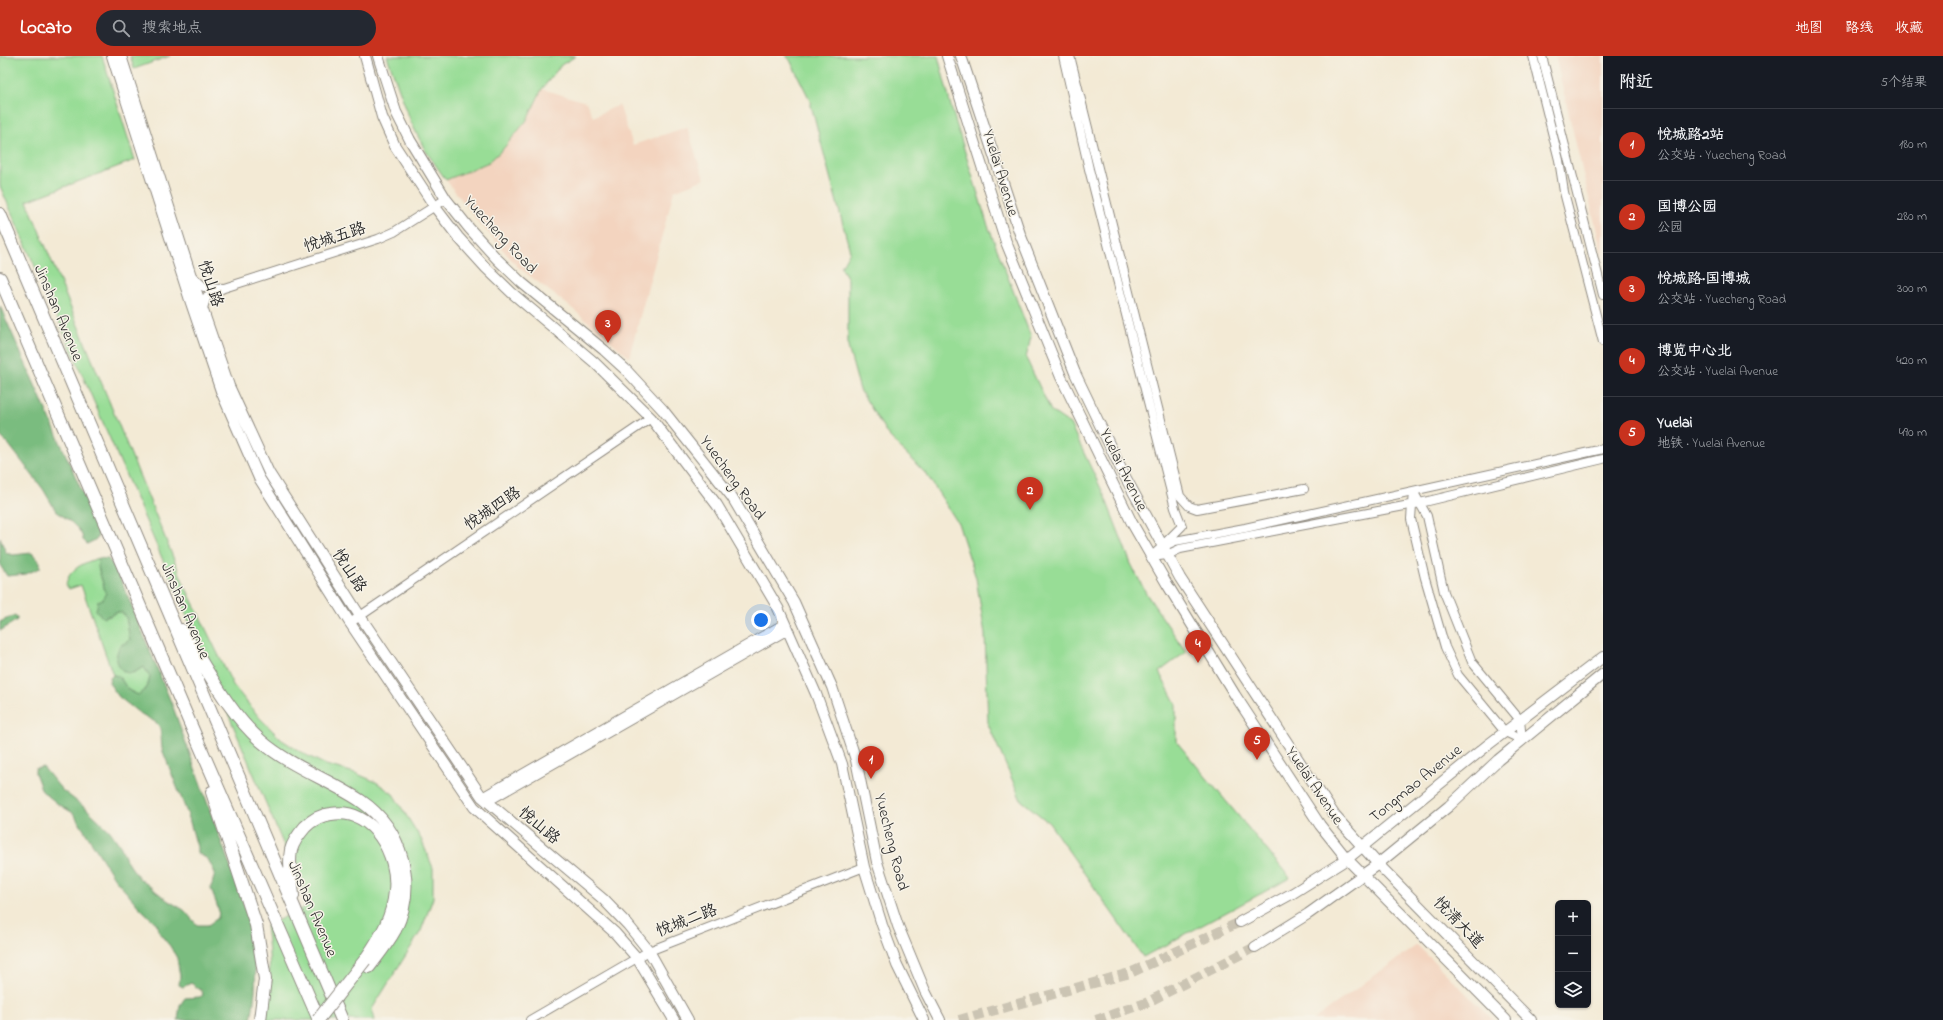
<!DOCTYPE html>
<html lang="zh">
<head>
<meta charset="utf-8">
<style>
  body { margin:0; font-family:"Indie Flower","LXGW WenKai TC",sans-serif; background:#242831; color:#f1f3f6 }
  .controls { position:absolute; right:12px; bottom:12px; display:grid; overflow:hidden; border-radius:6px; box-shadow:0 1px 3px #0004 }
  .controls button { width:36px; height:36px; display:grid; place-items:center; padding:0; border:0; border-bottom:1px solid #363941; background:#171b24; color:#f1f3f6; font:20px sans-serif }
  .you { position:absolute; left:761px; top:564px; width:14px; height:14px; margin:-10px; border:3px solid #fff; border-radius:50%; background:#1a73e8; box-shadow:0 0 0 6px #1a73e833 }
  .badge { display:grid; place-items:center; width:26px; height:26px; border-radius:50%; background:#c8321e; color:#fff; font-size:13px; font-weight:700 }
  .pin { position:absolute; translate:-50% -33px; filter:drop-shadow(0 1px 2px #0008) }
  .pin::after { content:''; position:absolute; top:21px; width:14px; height:12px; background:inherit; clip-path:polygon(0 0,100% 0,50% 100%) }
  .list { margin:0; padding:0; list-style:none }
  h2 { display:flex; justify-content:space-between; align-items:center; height:52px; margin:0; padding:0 16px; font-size:17px }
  h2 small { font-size:13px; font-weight:400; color:#9ea1a6 }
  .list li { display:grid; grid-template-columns:26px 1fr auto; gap:12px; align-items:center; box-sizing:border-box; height:72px; padding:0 16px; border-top:1px solid #363941 }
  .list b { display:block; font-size:15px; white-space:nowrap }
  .list p { margin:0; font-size:13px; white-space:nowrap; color:#9ea1a6 }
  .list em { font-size:13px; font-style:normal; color:#9ea1a6 }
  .icon { flex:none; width:22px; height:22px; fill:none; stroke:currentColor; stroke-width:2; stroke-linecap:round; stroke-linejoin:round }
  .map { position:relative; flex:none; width:1603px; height:964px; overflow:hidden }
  header { display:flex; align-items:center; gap:24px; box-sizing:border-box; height:56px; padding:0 20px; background:#c8321e; color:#fff }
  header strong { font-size:19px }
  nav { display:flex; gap:22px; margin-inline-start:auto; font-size:14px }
  .search { width:280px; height:36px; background:#242831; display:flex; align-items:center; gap:10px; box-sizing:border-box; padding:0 14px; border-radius:22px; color:#9ea1a6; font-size:15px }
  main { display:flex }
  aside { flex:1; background:#171b24 }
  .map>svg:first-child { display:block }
  .built { fill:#f3d4bf }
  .green { fill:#98dd96; stroke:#628460 }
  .forest { fill:#7abc7f; stroke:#527455 }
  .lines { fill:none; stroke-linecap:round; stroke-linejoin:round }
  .major-tunnel { stroke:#cbc4b3; stroke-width:10; stroke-dasharray:10 5; stroke-linecap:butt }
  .minor-casing { stroke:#8f8a80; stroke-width:10 }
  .major-casing { stroke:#8f8a80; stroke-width:12 }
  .highway-casing { stroke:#8f8a80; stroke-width:14 }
  .minor { stroke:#fff; stroke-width:8 }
  .major { stroke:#fff; stroke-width:10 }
  .highway { stroke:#fff; stroke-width:12 }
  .highway-bridge-casing { stroke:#8f8a80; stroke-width:14; stroke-linecap:butt }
  .highway-bridge { stroke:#fff; stroke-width:12 }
  .labels { text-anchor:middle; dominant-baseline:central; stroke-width:3; stroke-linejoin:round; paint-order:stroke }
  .street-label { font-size:16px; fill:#2b2b2b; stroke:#f7f3e8 }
</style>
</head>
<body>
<header>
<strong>Locato</strong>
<div class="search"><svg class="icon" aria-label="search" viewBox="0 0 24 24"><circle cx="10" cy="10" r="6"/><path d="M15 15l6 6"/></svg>搜索地点</div>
<nav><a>地图</a><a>路线</a><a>收藏</a></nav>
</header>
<main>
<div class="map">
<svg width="1603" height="964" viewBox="0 0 1603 964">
  <rect width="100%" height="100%" fill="#f7f3e8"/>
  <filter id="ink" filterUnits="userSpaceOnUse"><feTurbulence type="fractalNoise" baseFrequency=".025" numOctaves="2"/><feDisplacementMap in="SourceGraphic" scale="8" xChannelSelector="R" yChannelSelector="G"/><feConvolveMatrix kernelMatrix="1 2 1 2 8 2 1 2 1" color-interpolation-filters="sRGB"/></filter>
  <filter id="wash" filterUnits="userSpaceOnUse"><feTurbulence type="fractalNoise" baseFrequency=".012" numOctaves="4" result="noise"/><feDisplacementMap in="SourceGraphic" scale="16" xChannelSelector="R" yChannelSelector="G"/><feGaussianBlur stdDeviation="0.9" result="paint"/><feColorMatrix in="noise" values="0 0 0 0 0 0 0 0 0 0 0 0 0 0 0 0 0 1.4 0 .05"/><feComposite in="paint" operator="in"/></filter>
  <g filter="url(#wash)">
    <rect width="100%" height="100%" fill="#f3ead5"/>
    <!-- built -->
    <path class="built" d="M1555 0H1603V201Z
      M542 33 586 46 593 61 619 49 633 89 687 71 704 123 674 135 629 301 573 253 517 210 478 165 446 124 489 106 503 93 527 64Z
      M1417 889 1493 964H1313Z"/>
    <!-- green -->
    <path class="green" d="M0 0H102L135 104 27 145 184 528 233 629 259 661 282 684 304 698 326 709 355 717 376 726 393 738 421 783 433 812V842L421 875 372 953 375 964H265C271 932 271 903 266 870L309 849 175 532 0 130Z
      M130 0H170L134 13Z
      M387 0H576L561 9 542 33 527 64 503 93 489 106 446 124 425 94 411 66Z
      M786 0H938L952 54 987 167 1031 281 1026 302 1051 355 1070 368 1105 441 1131 508 1147 539 1186 596 1159 616 1176 648V685L1290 822 1143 901 1049 767 1021 744 988 668 985 578 976 522 958 467 927 419 888 379 860 334 848 291V223L841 211 850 195 809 42 790 4Z
      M99 502 98 511 106 538 103 543 108 561 118 556 123 557 126 561 130 584 121 589 116 601 133 617 144 611 150 621 147 632 138 639 128 634 119 620 113 619 81 529 69 533 66 529C68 513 85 506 99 502Z"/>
    <!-- forest -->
    <path class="forest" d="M0 250 99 474 97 483 87 488 83 484 82 479 79 474 71 466 56 455 43 433 10 390 0 380Z
      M0 481 6 497 13 499 32 497 40 506V512L26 518 7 520 0 509Z
      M99 502 108 503 116 512 173 651 244 849C256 889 259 922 251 964H178L180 949 185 942 200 941 203 939 202 935 191 927 183 931 179 929 180 920 177 902 170 890 160 878 157 868 139 851 115 823 73 757 58 748 42 735 35 717V713L43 711 62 734 88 754 110 775 121 791 126 804 139 822 167 844 184 854 197 869H208L218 862 219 855 211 832 215 817 208 803 197 797V791L188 759 162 693 160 672 157 667 138 656 119 641 109 627 110 622 113 619 119 620 128 634 138 639 147 632 150 621 144 611C139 613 134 618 129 617 119 617 114 602 118 594 120 589 125 587 130 584L126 561 123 557 118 556 103 562 96 555 98 545 103 543 106 538 98 511Z
      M15 559 17 561V564L0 575V566Z"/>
  </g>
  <g filter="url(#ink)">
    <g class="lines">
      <!-- major-tunnel -->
      <path class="major-tunnel" d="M959 964 1130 917 1240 866
        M1096 964 1146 947 1255 891"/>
      <defs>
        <path id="minor" d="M1063 0 1089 113 1175 452 1182 470 1165 487
          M1070 0 1180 440 1189 450 1197 453 1304 433
          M1533 0 1559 104 1564 136 1603 286
          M1542 0 1603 239
          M192 220 204 231 224 232 207 240 203 252
          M224 232 378 183 394 176 446 143
          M1603 393 1245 472 1175 485 1162 491 1151 501 1167 499 1180 493 1420 447 1603 403
          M1413 435 1427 460 1444 536 1472 606 1520 664 1522 684 1505 676 1458 619 1445 591 1425 522 1411 463Z
          M350 567 651 362
          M482 741 785 567
          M487 746 788 574
          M530 964 649 895 864 811"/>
        <path id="major" d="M112 0 190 244 221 335 259 422 350 567 474 751 615 877 637 902 674 964
          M121 0 191 220 229 330 269 417 360 560 482 741 603 843 628 869 649 895 688 964
          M365 0 382 61 395 90 435 151 458 181 486 212 512 237 594 306 651 362 717 449 778 552 816 638 842 708 864 811 882 869 897 909 924 964
          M378 0 396 56 410 84 446 143 469 172 497 203 522 227 604 294 627 315 663 354 732 441 794 546 832 631 856 704 877 806 898 870 925 935 940 964
          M947 0 1006 186 1061 321 1132 467 1167 528 1235 639 1320 769 1347 803 1506 964
          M961 0 1020 178 1075 317 1122 415 1180 522 1335 760 1378 808 1531 964
          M1240 866 1293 837 1347 803 1489 688 1603 601
          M1255 891 1308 858 1378 808 1449 750 1498 704 1603 618"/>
        <path id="highway" d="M0 158 342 964
          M0 222 189 665 319 964
          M182 574C206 611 227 655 261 685 291 711 328 723 361 745 403 774 417 829 395 874 388 887 378 899 369 911
          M212 736 256 869 265 923 260 964
          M293 840C292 825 288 809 291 794 293 786 299 778 305 771 312 764 321 759 331 758 373 751 399 799 395 835 393 860 381 881 367 901"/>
      </defs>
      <!-- minor casing -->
      <use href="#minor" class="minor-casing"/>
      <!-- major casing -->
      <use href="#major" class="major-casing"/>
      <!-- highway casing -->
      <use href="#highway" class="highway-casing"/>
      <!-- minor -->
      <use href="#minor" class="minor"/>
      <!-- major -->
      <use href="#major" class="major"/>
      <!-- highway -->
      <use href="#highway" class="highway"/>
      <defs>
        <path id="highway-bridge" d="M318 964 365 904"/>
      </defs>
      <!-- highway-bridge casing -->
      <use href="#highway-bridge" class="highway-bridge-casing"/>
      <!-- highway-bridge -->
      <use href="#highway-bridge" class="highway-bridge"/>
    </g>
  </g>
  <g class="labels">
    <!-- street labels -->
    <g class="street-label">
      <text transform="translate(1000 117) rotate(73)">Yuelai Avenue</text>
      <text transform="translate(500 179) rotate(47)">Yuecheng Road</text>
      <text transform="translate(335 182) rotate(-18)">悦城五路</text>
      <text transform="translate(210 228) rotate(72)">悦山路</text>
      <text transform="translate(58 257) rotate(67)">Jinshan Avenue</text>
      <text transform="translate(1123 414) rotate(64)">Yuelai Avenue</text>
      <text transform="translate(732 422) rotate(54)">Yuecheng Road</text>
      <text transform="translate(493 453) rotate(-34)">悦城四路</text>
      <text transform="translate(349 515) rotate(57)">悦山路</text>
      <text transform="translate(185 555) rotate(67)">Jinshan Avenue</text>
      <text transform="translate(1416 728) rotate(-39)">Tongmao Avenue</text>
      <text transform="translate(1314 730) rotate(56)">Yuelai Avenue</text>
      <text transform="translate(539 770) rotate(40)">悦山路</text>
      <text transform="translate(891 786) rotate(76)">Yuecheng Road</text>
      <text transform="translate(312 853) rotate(67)">Jinshan Avenue</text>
      <text transform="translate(687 865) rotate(-21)">悦城二路</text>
      <text transform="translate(1458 867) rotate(46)">悦清大道</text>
    </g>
  </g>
</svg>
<div class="controls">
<button>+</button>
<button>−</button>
<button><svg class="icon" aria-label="layers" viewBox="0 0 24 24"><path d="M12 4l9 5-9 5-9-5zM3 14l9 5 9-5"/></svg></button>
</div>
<div class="you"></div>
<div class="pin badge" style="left:871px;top:723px">1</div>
<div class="pin badge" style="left:1030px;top:454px">2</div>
<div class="pin badge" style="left:608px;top:287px">3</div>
<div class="pin badge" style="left:1198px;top:607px">4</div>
<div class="pin badge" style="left:1257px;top:704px">5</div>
</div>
<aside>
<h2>附近<small>5个结果</small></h2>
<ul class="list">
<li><span class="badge">1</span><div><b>悦城路2站</b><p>公交站 · Yuecheng Road</p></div><em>180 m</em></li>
<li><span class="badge">2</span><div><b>国博公园</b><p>公园</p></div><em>280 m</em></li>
<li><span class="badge">3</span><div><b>悦城路·国博城</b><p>公交站 · Yuecheng Road</p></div><em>300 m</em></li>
<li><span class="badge">4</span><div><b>博览中心北</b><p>公交站 · Yuelai Avenue</p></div><em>420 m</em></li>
<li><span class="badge">5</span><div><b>Yuelai</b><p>地铁 · Yuelai Avenue</p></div><em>490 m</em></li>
</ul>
</aside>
</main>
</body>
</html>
